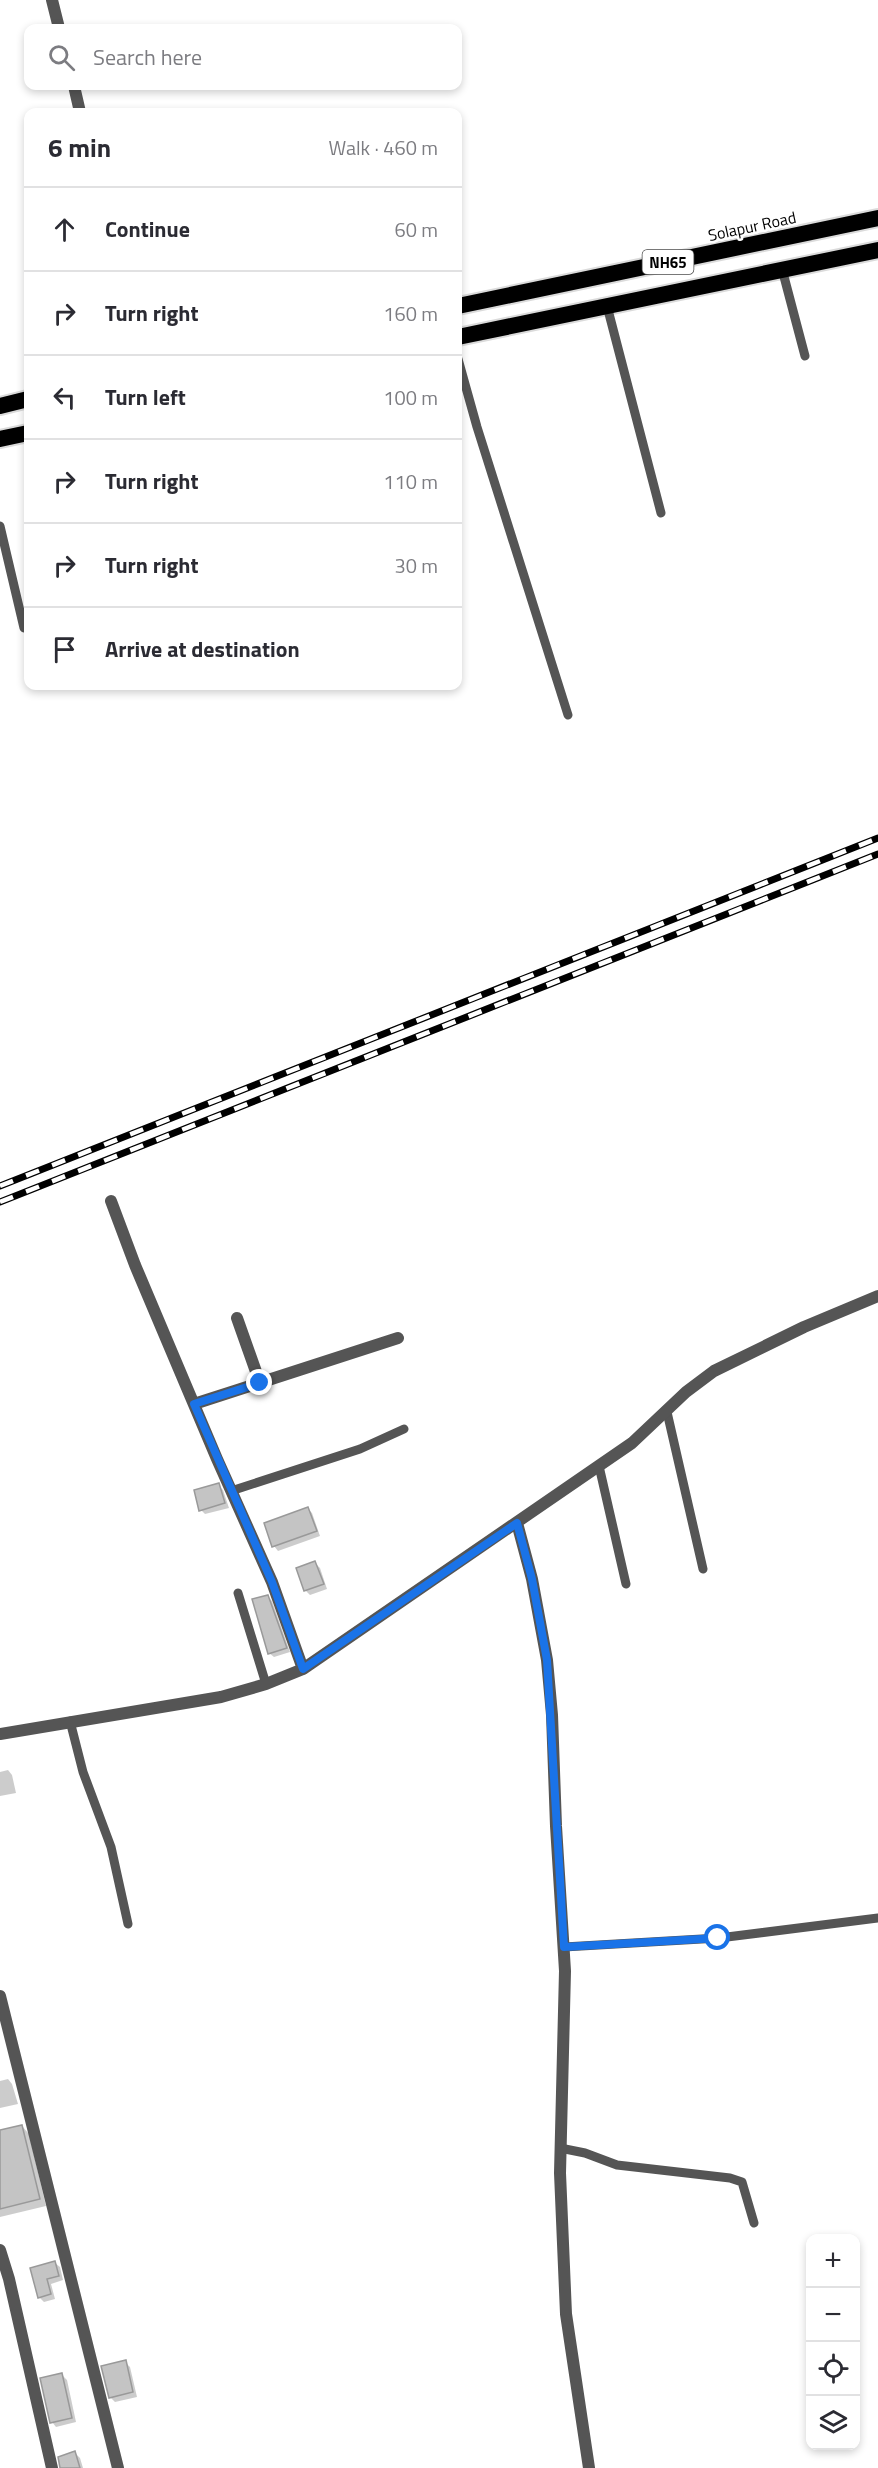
<!DOCTYPE html>
<html lang="en">
<head>
<meta charset="utf-8">
<style>
  body { margin:0; font-family:"Titillium Web",sans-serif; background:#f2f2f3; color:#2b2b33 }
  .controls { position:absolute; right:18px; bottom:18px; display:grid; overflow:hidden; border-radius:12px; box-shadow:0 3px 9px #0003 }
  .controls button { width:54px; height:54px; display:grid; place-items:center; padding:0; border:0; border-bottom:2px solid #e1e1e2; background:#fff; color:#2b2b33; font:30px sans-serif }
  .stop { position:absolute; width:18px; height:18px; margin:-14px; border:4px solid #1a73e8; border-radius:50%; background:#fff }
  .stop.end { background:#1a73e8; border-color:#fff; box-shadow:0 2px 6px #0008 }
  .list { margin:0; padding:0; list-style:none }
  h2 { display:flex; justify-content:space-between; align-items:center; height:78px; margin:0; padding:0 24px; font-size:26px }
  h2 small { font-size:20px; font-weight:400; color:#7c7c81 }
  .list li { display:grid; grid-template-columns:39px 1fr auto; gap:18px; align-items:center; box-sizing:border-box; height:84px; padding:0 24px; border-top:2px solid #e1e1e2 }
  .list b { display:block; font-size:22px; white-space:nowrap }
  .list em { font-size:20px; font-style:normal; color:#7c7c81 }
  .icon { flex:none; width:33px; height:33px; fill:none; stroke:currentColor; stroke-width:2; stroke-linecap:round; stroke-linejoin:round }
  .map { position:relative; flex:none; width:878px; height:2468px; overflow:hidden }
  .search { position:absolute; background:#fff; box-shadow:0 3px 9px #0003; left:24px; top:24px; width:438px; height:66px; display:flex; align-items:center; gap:15px; box-sizing:border-box; padding:0 21px; border-radius:12px; color:#7c7c81; font-size:22px }
  .panel { position:absolute; background:#fff; box-shadow:0 3px 9px #0003; left:24px; top:108px; width:438px; height:582px; border-radius:12px }
  .map>svg:first-child { display:block }
  .shadow { fill:#0003 }
  .building { fill:#c4c4c4; stroke:#999; stroke-width:1.5 }
  .lines { fill:none; stroke-linecap:round; stroke-linejoin:round }
  .trunk-casing { stroke:#dbdbdb; stroke-width:20 }
  .service { stroke:#555; stroke-width:9 }
  .minor { stroke:#555; stroke-width:12 }
  .trunk { stroke:#000; stroke-width:16 }
  .rail-casing { stroke:#000; stroke-width:7 }
  .rail { stroke:#fff; stroke-width:4.5; stroke-dasharray:14; stroke-linecap:butt }
  .route { stroke:#1a73e8; stroke-width:8 }
  .labels { text-anchor:middle; dominant-baseline:central; stroke-width:5; stroke-linejoin:round; paint-order:stroke }
  .shield { fill:#fff; stroke:#4c4c4c; stroke-width:1.5 }
  .shield-label { font-size:15px; font-weight:bold; fill:#000 }
  .street-label { font-size:16px; fill:#000; stroke:#fff }
</style>
</head>
<body>
<div class="map">
<svg width="878" height="2468" viewBox="0 0 878 2468">
  <rect width="100%" height="100%" fill="#fff"/>
  <!-- shadow -->
  <path class="shadow" d="M218 1485 223 1490 229 1508 205 1514 201 1510Z
    M308 1509 312 1513 320 1536 278 1551 274 1546Z
    M315 1563 320 1568 327 1589 310 1595 305 1590Z
    M267 1596 272 1601 290 1652 274 1657 269 1653Z
    M8 1770 12 1775 16 1793 0 1796V1772Z
    M8 2079 12 2084 18 2104 0 2108V2081Z
    M22 2126 29 2134 46 2206 0 2217V2132Z
    M55 2263 60 2267 63 2280 51 2284 55 2299 44 2302 39 2297 32 2269Z
    M125 2362 130 2367 137 2397 115 2402 110 2397Z
    M62 2375 67 2380 76 2422 56 2427 52 2422Z
    M75 2453 80 2458 83 2468H61Z"/>
  <!-- building -->
  <path class="building" d="M219 1483 225 1503 199 1511 194 1490Z
    M308 1507 317 1531 272 1547 264 1523Z
    M315 1561 324 1584 304 1591 296 1568Z
    M268 1595 287 1648 268 1654 252 1599Z
    M22 2125 40 2199 0 2209V2130Z
    M55 2261 59 2276 47 2279 51 2294 38 2298 30 2268Z
    M126 2360 133 2392 109 2398 101 2366Z
    M62 2373 72 2418 50 2423 40 2378Z
    M75 2451 80 2468H60L58 2457Z"/>
  <g class="lines">
    <defs>
      <path id="trunk" d="M458 306 878 218
        M458 337 878 250
        M0 406 28 399
        M0 439 28 433"/>
    </defs>
    <!-- trunk casing -->
    <use href="#trunk" class="trunk-casing"/>
    <!-- service -->
    <path class="service" d="M782 269 805 356
      M607 306 661 513
      M458 359 477 427 568 715
      M0 526 24 628
      M667 1412 703 1569
      M599 1466 626 1584
      M231 1491 360 1449 404 1429
      M238 1593 266 1684
      M70 1721 83 1772 111 1847 128 1924
      M564 1947 719 1938 878 1918
      M560 2148 585 2153 617 2165 730 2178 742 2182 754 2223"/>
    <!-- minor -->
    <path class="minor" d="M52 0 59 28
      M74 86 80 112
      M111 1201 135 1265 217 1459 272 1582 303 1669
      M237 1318 260 1383
      M194 1404 398 1338
      M517 1523 532 1579 547 1660 552 1715 556 1826 565 1971 560 2173 566 2314 589 2468
      M0 1734 221 1697 266 1684 303 1669 632 1443 686 1392 714 1371 804 1327 878 1296
      M0 1996 118 2468
      M0 2250 9 2279 52 2468"/>
    <!-- trunk -->
    <use href="#trunk" class="trunk"/>
    <defs>
      <path id="rail" d="M0 1186 878 838
        M0 1202 878 854"/>
    </defs>
    <!-- rail casing -->
    <use href="#rail" class="rail-casing"/>
    <!-- rail -->
    <use href="#rail" class="rail"/>
  </g>
  <g class="lines">
    <!-- route -->
    <path class="route" d="M260 1383 194 1404 272 1582 303 1669 517 1523 532 1579 547 1660 564 1947 718 1938"/>
  </g>
  <g class="labels">
    <!-- shield labels -->
    <rect class="shield" x="642.5" y="250" width="51" height="24" rx="4.5"/>
    <g class="shield-label">
      <text x="668" y="262">NH65</text>
    </g>
    <!-- street labels -->
    <g class="street-label">
      <text transform="translate(752 226) rotate(-12)">Solapur Road</text>
    </g>
  </g>
</svg>
<div class="controls">
<button>+</button>
<button>−</button>
<button><svg class="icon" aria-label="locate" viewBox="0 0 24 24"><circle cx="12" cy="12" r="6"/><path d="M12 2v4M12 18v4M2 12h4M18 12h4"/></svg></button>
<button><svg class="icon" aria-label="layers" viewBox="0 0 24 24"><path d="M12 4l9 5-9 5-9-5zM3 14l9 5 9-5"/></svg></button>
</div>
<div class="stop" style="left:718px;top:1938px"></div>
<div class="stop end" style="left:260px;top:1383px"></div>
<div class="search"><svg class="icon" aria-label="search" viewBox="0 0 24 24"><circle cx="10" cy="10" r="6"/><path d="M15 15l6 6"/></svg>Search here</div>
<section class="panel">
<h2>6 min<small>Walk · 460 m</small></h2>
<ul class="list">
<li><svg class="icon" aria-label="ahead" viewBox="0 0 24 24"><path d="M12 20V5M6 11l6-6 6 6"/></svg><div><b>Continue</b></div><em>60 m</em></li>
<li><svg class="icon" aria-label="right" viewBox="0 0 24 24"><path d="M7 20v-9h11M14 6l5 5-5 5"/></svg><div><b>Turn right</b></div><em>160 m</em></li>
<li><svg class="icon" aria-label="left" viewBox="0 0 24 24"><path d="M17 20v-9H6M10 6l-5 5 5 5"/></svg><div><b>Turn left</b></div><em>100 m</em></li>
<li><svg class="icon" aria-label="right" viewBox="0 0 24 24"><path d="M7 20v-9h11M14 6l5 5-5 5"/></svg><div><b>Turn right</b></div><em>110 m</em></li>
<li><svg class="icon" aria-label="right" viewBox="0 0 24 24"><path d="M7 20v-9h11M14 6l5 5-5 5"/></svg><div><b>Turn right</b></div><em>30 m</em></li>
<li><svg class="icon" aria-label="arrive" viewBox="0 0 24 24"><path d="M6 21V4h12l-3 4 3 4H6"/></svg><div><b>Arrive at destination</b></div></li>
</ul>
</section>
</div>
</body>
</html>
